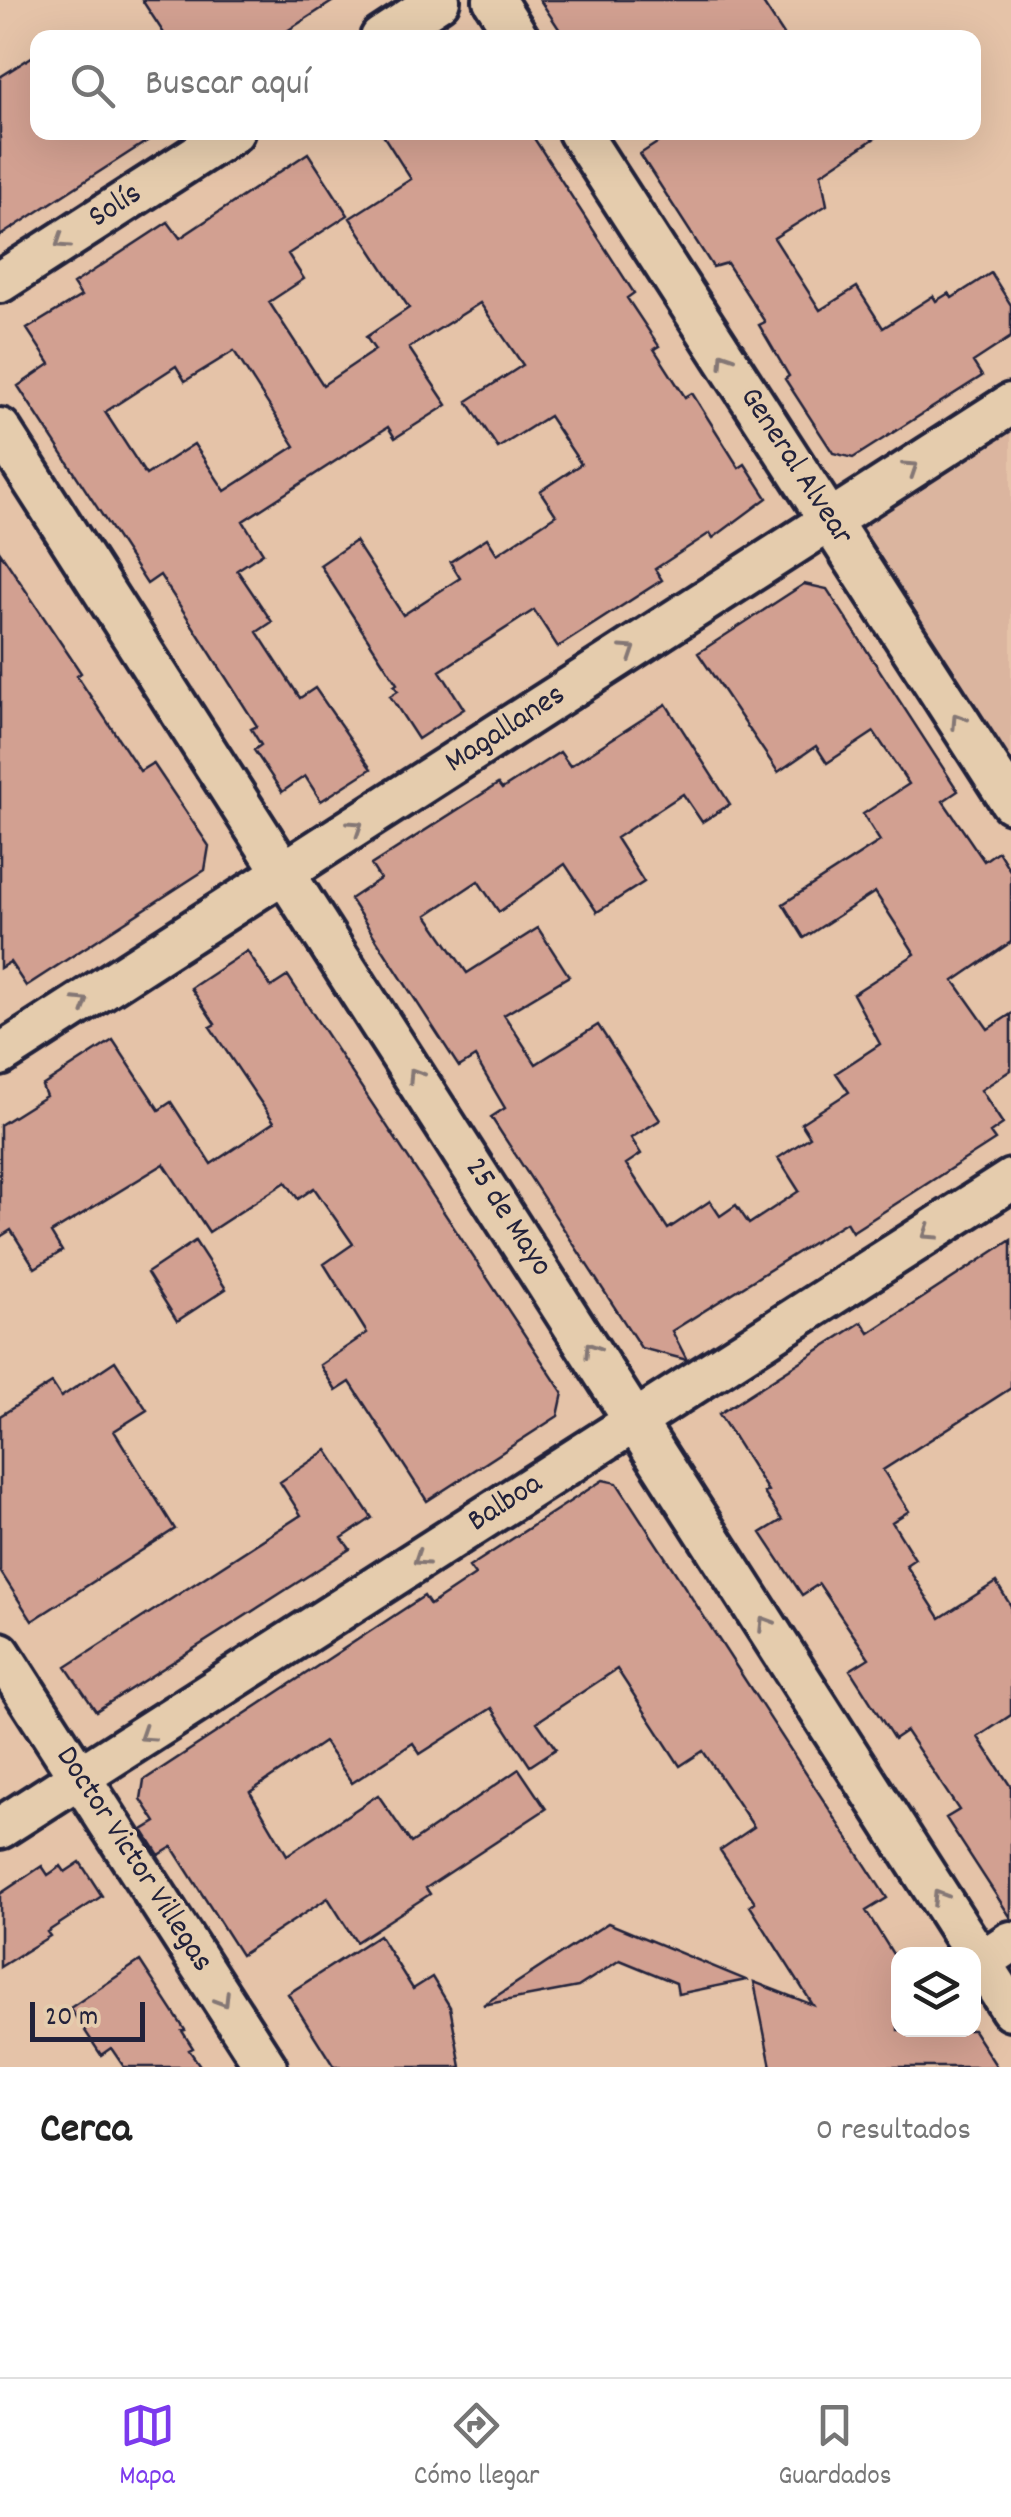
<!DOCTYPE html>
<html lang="es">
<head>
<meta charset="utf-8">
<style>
  body { margin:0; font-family:Dekko,sans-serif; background:#f6f6f6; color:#222 }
  .controls { position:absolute; right:30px; bottom:30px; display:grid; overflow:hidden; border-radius:20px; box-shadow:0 10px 40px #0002 }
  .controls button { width:90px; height:90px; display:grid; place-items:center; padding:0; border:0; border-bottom:2px solid #e0e0e0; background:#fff; color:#222; font:50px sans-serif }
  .scale { position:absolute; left:30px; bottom:25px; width:115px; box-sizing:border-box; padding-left:10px; border:5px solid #22223b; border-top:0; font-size:28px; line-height:35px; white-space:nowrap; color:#22223b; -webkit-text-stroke:8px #e5ccad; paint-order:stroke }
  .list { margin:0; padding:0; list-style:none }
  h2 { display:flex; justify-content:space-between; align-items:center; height:130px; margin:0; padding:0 40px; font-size:42px }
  h2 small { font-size:32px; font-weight:400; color:#767676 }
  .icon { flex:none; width:55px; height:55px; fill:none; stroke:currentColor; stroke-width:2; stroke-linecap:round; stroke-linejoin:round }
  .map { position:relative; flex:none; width:1011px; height:2067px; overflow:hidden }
  .search { position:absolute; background:#fff; box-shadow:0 10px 40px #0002; left:30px; right:30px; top:30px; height:110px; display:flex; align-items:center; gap:25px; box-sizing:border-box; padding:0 35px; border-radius:20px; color:#767676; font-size:38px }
  .sheet { height:310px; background:#fff }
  nav { display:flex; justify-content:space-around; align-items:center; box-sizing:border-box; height:140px; border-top:2px solid #e0e0e0; background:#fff; font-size:28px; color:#767676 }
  nav a { display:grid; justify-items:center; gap:5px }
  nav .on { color:#7c3aed }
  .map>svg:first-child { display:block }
  .built { fill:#dbb59f }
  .building { fill:#d2a091; stroke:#22223b; stroke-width:2.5; fill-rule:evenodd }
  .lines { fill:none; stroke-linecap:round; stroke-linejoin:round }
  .street-casing { stroke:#22223b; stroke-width:48 }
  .street { stroke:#e5ccad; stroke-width:40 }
  .oneway { stroke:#847774 }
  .labels { text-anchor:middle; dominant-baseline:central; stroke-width:8; stroke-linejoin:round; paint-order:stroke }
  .street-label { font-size:32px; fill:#22223b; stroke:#e5ccad }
</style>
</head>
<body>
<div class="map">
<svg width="1011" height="2067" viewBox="0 0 1011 2067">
  <rect width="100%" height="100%" fill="#e5c3a8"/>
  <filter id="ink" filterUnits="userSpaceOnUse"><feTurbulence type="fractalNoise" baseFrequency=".01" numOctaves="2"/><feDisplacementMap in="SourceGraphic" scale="20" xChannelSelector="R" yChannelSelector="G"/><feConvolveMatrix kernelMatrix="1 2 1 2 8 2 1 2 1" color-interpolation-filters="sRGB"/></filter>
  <g filter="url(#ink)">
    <!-- built -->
    <path class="built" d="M1011 404V802L829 521Z"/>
    <!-- building -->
    <path class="building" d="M142 0H335L276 38H167Z
      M540 0H761L786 38H565Z
      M38 53V132H161L0 236V77Z
      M381 132H530L634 293 627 298 659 346 654 349 685 397 692 393 739 468 745 464 767 498 713 538 710 533 655 569 662 580 558 647 534 610 440 671 464 709 418 739 390 696 398 691 394 686 397 684 320 565 355 541 403 615 460 578 450 562 487 538 497 554 556 515 540 491 581 464 549 416 498 448 467 401 523 365 480 303 409 348 447 405 395 438 388 427 243 521 263 553 237 570 272 622 257 632 300 698 315 688 371 769 321 801 305 776 282 792 254 750 261 745 251 729 257 726 209 651 160 575 147 584 18 386 50 364 27 329 81 296 73 284 168 222 180 238 308 153 348 215 288 254 304 279 269 302 323 385 375 350 366 337 409 308 350 218 411 179ZM234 351 295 446 225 491 194 444 146 475 105 412 176 366 185 381Z
      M674 132H884L821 174 827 205 774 238 820 310 857 287 883 328 933 296 936 301 949 293 952 298 991 273 1011 305V337L973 362 982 376 853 458 833 453 785 379 789 376 759 325 765 322 727 263 713 267 640 154Z
      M0 552 81 673 77 676 140 771 153 763 209 846 205 870 26 986 10 962 0 968Z
      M804 584 827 589 958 791 943 801 984 861 998 851 1011 872V942L954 981 988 1029 1011 1014V1070L981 1090 1003 1124 990 1133 995 1140 852 1232 846 1222 672 1331 687 1360 641 1348 491 1117 505 1108 475 1057 459 1067 350 899 380 879 371 865 498 784 502 789 560 752 570 766 666 704 730 804 702 822 683 794 616 838 644 882 597 912 565 864 499 912 478 881 427 915 467 973 538 928 569 976 504 1015 536 1064 598 1025 660 1120 631 1138 641 1154 626 1164 668 1229 710 1201 720 1216 736 1205 749 1224 799 1191 778 1158 810 1137 801 1123 849 1092 836 1073 880 1044 853 994 915 954 875 892 804 938 783 904 880 841 863 814 909 784 874 732 827 763 816 746 778 772 698 653Z
      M247 951 271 987 288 976 563 1393 558 1416 427 1501 350 1382 336 1391 320 1365 367 1333 324 1264 353 1244 314 1188 298 1199 286 1182 209 1232 164 1164 51 1233 62 1251 35 1268 11 1230 0 1237V1125L46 1096 42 1086 113 1040 159 1110 171 1102 211 1164 274 1122 210 1027 215 1024 191 988Z
      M1011 1240V1388L883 1470 909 1511 892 1522 915 1559 906 1565 940 1618 996 1582 1011 1606V1715L978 1737 1011 1787V1918L946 1818 959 1810 906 1731 894 1739 850 1670 869 1658 819 1584 802 1595 761 1533 782 1520 764 1493 768 1491 719 1414 862 1322 869 1333Z
      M195 1241 226 1289 177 1321 147 1273Z
      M115 1361 147 1410 114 1431 175 1529 32 1621 0 1571V1416L52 1383 61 1397Z
      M327 1450 372 1518 342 1538 350 1549 96 1711 66 1667 301 1515 280 1482Z
      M603 1480 617 1483 887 1898 866 1911 898 1962V2030H973L997 2067H771L754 1982 813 2005 750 1906 755 1902 720 1850 754 1827 703 1751 680 1766 617 1669 537 1722 556 1749 530 1766 492 1708 420 1754 413 1743 352 1783 324 1742 250 1792 287 1855 378 1795 411 1843 519 1769 546 1809 426 1888 430 1894 356 1942 328 1898 241 1955 172 1847 159 1855 143 1830 156 1822 141 1799 144 1780 424 1596 430 1605 475 1575 469 1567Z
      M80 1862 102 1896 47 1932 50 1936 0 1967V1894L42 1866 48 1875 61 1866 65 1872Z
      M608 1923 746 1980 678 1994 676 1983 620 1960 578 1987 483 2005Z
      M379 1935 413 1989 432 1977 450 2007 461 2067H334L288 1994Z
      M140 1961 185 2030 182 2031 193 2048 189 2050 201 2067H124L111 2048 101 2055 70 2008Z"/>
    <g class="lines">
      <defs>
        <path id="street" d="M494 0 518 38
          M381 38 439 0
          M579 132 1011 802
          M0 282 233 132
          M0 429 1011 2009
          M0 1055 1011 404
          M0 1653 266 2067
          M0 1828 1011 1180
          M981 1962 1011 1942"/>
      </defs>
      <!-- street casing -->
      <use href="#street" class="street-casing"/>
      <!-- street -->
      <use href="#street" class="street"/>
    </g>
    <!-- one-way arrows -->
    <defs><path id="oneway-chevron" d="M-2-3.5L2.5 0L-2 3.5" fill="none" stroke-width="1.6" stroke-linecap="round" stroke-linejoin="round" transform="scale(2.5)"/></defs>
    <g class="oneway">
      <use href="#oneway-chevron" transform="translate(62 242) rotate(147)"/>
      <use href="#oneway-chevron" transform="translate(725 359) rotate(-123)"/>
      <use href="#oneway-chevron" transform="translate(911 468) rotate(-33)"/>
      <use href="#oneway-chevron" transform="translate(629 651) rotate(-33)"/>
      <use href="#oneway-chevron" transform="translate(958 720) rotate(-123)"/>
      <use href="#oneway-chevron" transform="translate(356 827) rotate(-33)"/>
      <use href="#oneway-chevron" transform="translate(82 1003) rotate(-32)"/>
      <use href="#oneway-chevron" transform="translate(415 1075) rotate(-123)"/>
      <use href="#oneway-chevron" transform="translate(929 1233) rotate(147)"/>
      <use href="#oneway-chevron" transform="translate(591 1349) rotate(-123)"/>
      <use href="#oneway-chevron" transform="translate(420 1559) rotate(147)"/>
      <use href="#oneway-chevron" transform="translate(765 1623) rotate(-122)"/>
      <use href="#oneway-chevron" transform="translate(146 1735) rotate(147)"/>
      <use href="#oneway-chevron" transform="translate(939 1897) rotate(-122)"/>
      <use href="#oneway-chevron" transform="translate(223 2000) rotate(58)"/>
    </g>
  </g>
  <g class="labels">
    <!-- street labels -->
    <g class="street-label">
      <text transform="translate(116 207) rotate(-33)">Solís</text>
      <text transform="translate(795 467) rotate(57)">General Alvear</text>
      <text transform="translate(506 730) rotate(-33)">Magallanes</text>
      <text transform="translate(507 1218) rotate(57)">25 de Mayo</text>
      <text transform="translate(506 1504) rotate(-33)">Balboa</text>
      <text transform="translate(133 1860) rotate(57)">Doctor Victor Villegas</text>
    </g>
  </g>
</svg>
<div class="controls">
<button><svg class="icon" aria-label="layers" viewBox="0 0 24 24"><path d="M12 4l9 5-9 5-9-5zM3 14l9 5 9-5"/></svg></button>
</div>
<div class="scale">20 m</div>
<div class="search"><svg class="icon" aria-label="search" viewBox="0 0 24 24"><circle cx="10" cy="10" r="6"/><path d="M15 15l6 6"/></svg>Buscar aquí</div>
</div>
<section class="sheet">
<h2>Cerca<small>0 resultados</small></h2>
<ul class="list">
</ul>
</section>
<nav>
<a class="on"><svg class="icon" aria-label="map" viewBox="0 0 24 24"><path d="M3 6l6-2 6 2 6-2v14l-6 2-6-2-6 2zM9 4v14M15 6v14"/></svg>Mapa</a>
<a><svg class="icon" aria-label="directions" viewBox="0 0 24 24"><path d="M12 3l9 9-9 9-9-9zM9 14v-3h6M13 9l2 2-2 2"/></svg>Cómo llegar</a>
<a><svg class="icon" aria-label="saved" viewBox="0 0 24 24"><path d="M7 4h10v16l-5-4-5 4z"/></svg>Guardados</a>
</nav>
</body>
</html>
